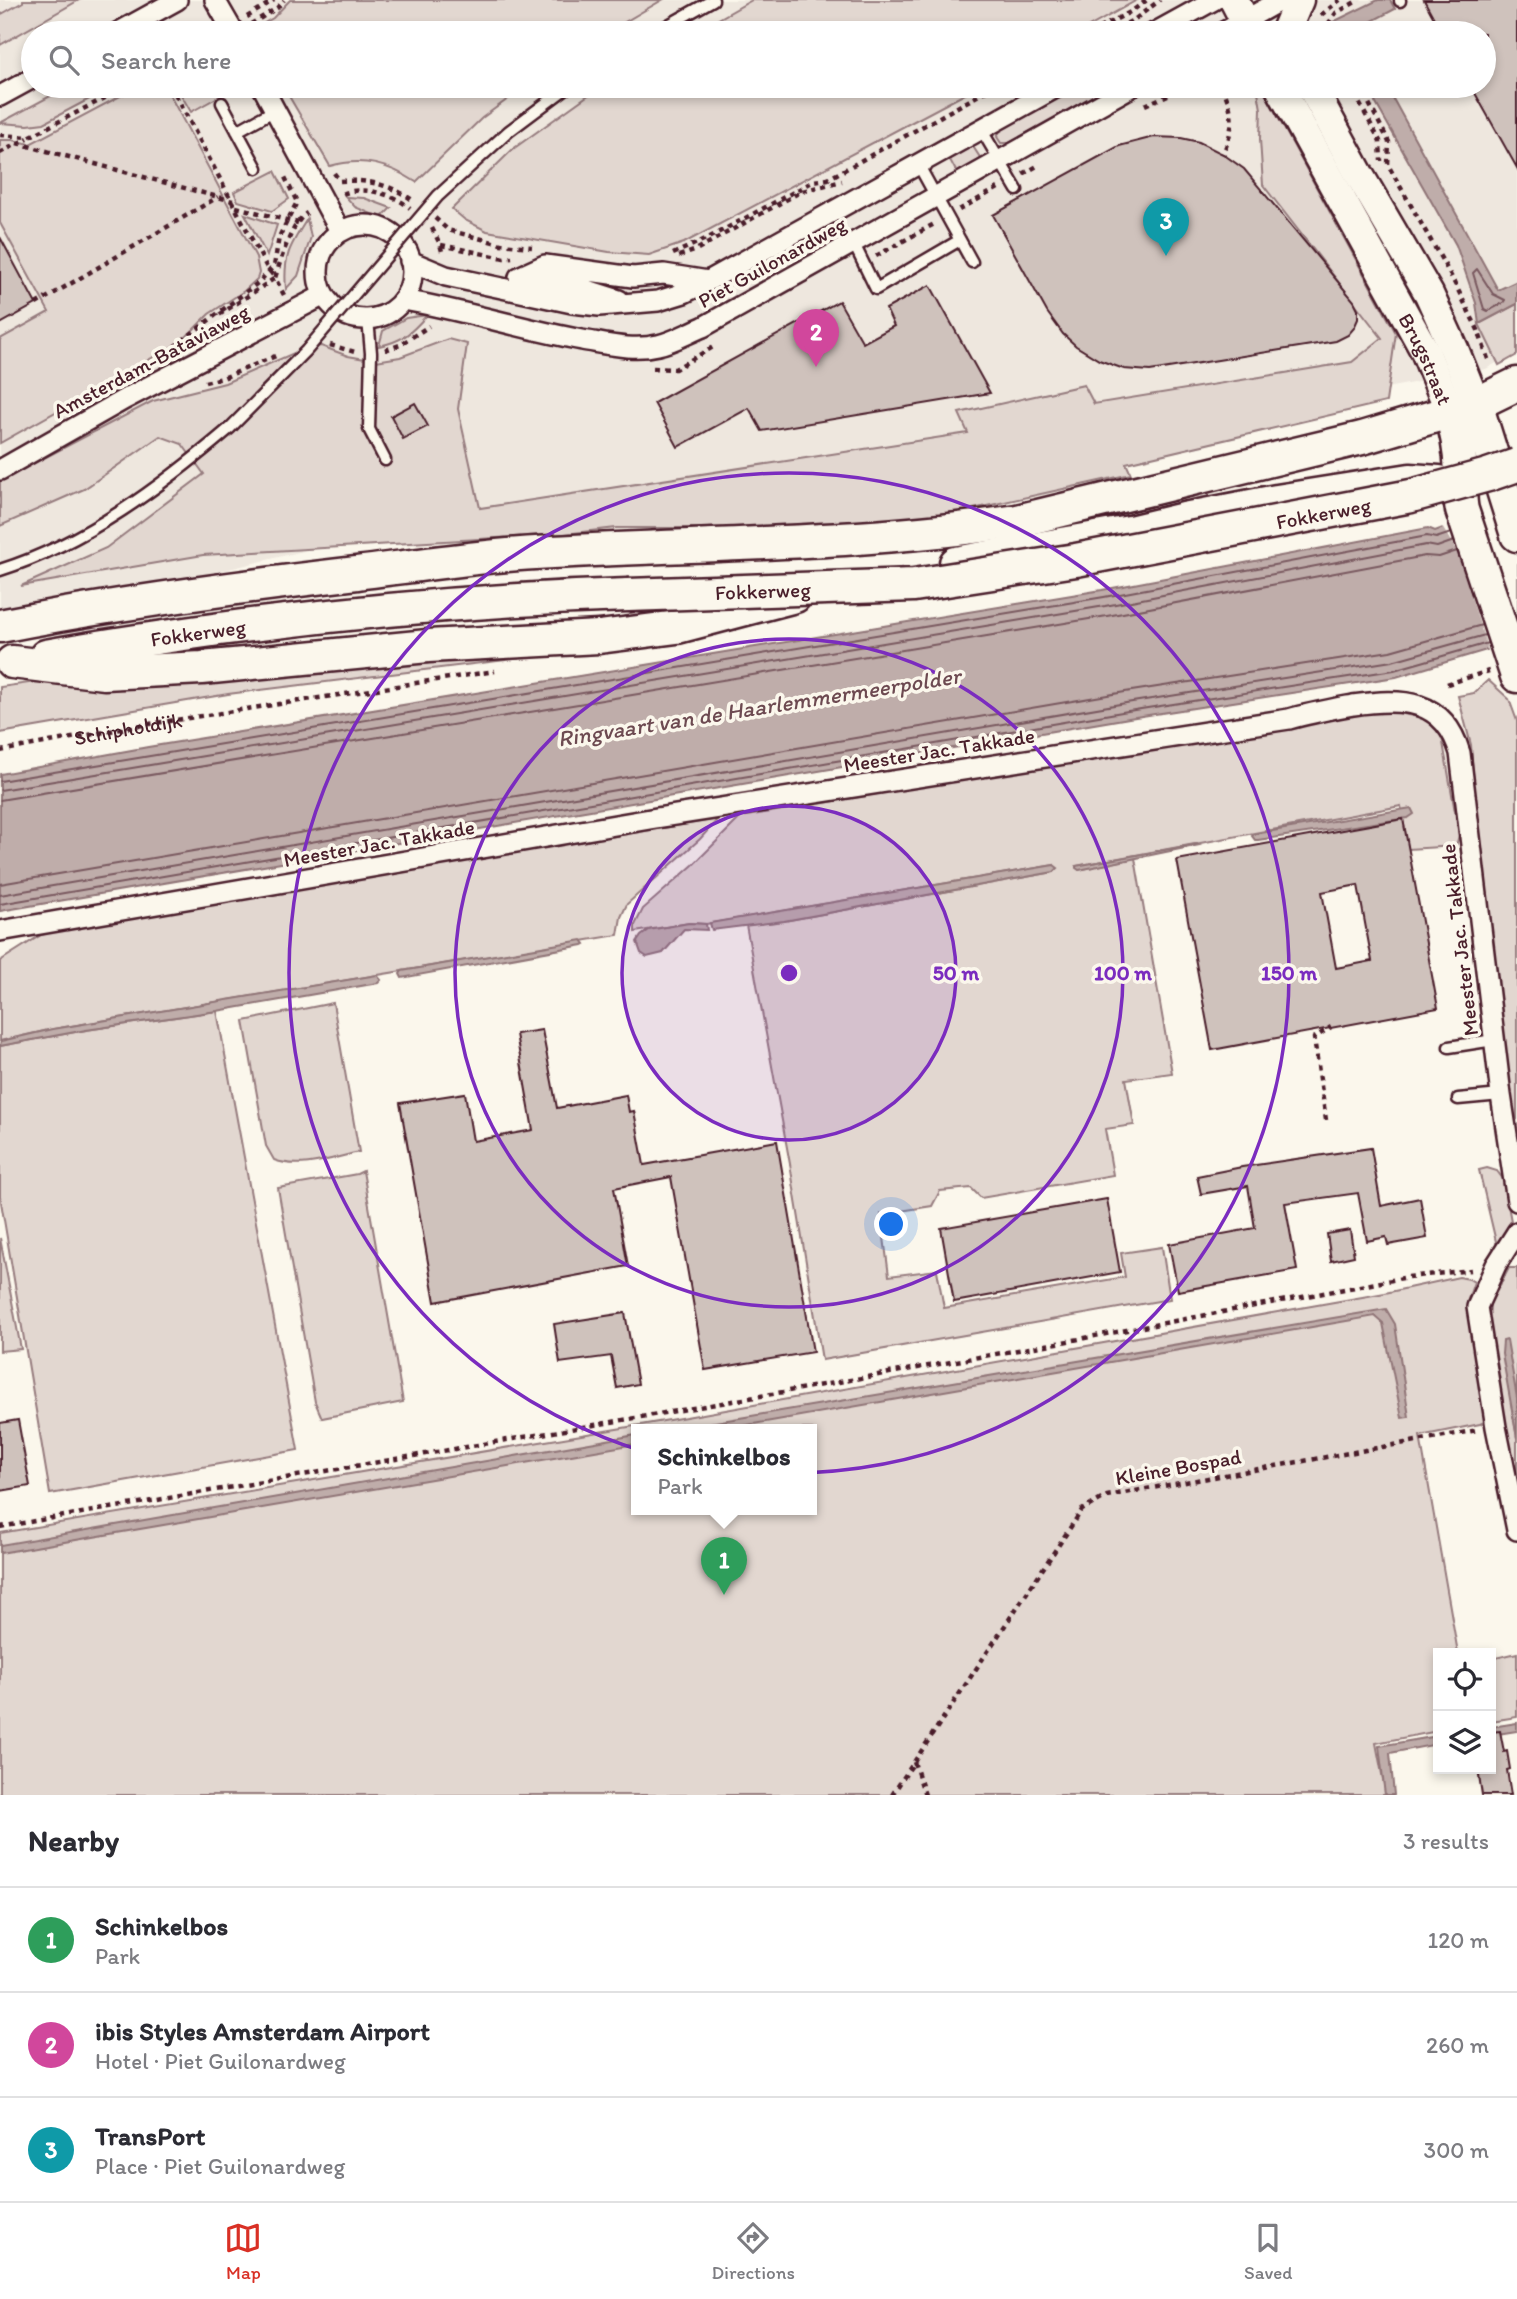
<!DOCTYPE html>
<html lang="en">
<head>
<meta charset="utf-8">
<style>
  body { margin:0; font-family:Itim,sans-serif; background:#f7f7f7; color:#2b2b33 }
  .controls { position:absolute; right:21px; bottom:21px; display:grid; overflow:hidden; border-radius:0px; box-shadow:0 4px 10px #0003 }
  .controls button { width:63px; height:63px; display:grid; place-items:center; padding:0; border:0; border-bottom:2px solid #e1e1e2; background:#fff; color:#2b2b33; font:35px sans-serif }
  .you { position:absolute; left:892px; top:1225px; width:24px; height:24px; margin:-18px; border:5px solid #fff; border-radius:50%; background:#1a73e8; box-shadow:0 0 0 10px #1a73e833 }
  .badge { display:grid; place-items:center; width:46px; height:46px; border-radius:50%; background:#d93025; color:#fff; font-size:23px; font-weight:700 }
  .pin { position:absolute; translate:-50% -58px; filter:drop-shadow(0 2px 4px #0008) }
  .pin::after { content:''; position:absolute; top:37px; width:24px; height:21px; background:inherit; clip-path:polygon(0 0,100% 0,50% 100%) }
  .popup { position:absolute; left:631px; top:1424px; width:186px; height:91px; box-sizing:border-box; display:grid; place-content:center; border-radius:0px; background:#fff; filter:drop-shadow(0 2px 5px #0005); font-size:23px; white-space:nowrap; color:#7c7c81 }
  .popup b { font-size:26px; color:#2b2b33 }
  .popup::after { content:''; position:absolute; left:50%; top:100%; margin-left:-14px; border:14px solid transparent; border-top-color:#fff }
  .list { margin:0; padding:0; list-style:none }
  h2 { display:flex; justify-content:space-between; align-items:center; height:91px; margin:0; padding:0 28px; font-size:30px }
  h2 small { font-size:23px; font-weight:400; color:#7c7c81 }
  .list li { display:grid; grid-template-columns:46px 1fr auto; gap:21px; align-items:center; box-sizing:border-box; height:105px; padding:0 28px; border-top:2px solid #e1e1e2 }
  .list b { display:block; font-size:26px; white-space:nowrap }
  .list p { margin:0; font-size:23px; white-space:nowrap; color:#7c7c81 }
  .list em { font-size:23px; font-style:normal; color:#7c7c81 }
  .icon { flex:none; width:38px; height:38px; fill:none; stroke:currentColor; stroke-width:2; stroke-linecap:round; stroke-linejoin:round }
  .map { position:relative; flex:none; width:1517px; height:1795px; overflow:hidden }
  .search { position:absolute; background:#fff; box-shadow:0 4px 10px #0003; left:21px; right:21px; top:21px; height:77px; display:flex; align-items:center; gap:18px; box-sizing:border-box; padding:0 24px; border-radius:38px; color:#7c7c81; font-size:26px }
  .sheet { height:406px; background:#fff }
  nav { display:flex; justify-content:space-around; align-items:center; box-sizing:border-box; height:98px; border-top:2px solid #e1e1e2; background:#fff; font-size:19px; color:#7c7c81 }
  nav a { display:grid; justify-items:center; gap:4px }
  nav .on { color:#d93025 }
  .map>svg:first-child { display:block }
  .built { fill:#eee7de; fill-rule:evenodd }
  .green { fill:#e2d7d0; stroke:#967b7e; stroke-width:2; fill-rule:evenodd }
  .water { fill:#bfadaa; stroke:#907477; stroke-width:2 }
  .pier { fill:#fbf7ec }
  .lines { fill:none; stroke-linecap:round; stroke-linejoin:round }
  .shore { stroke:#79585e; stroke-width:2 }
  .building { fill:#cfc2bc; stroke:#4a1f2b; stroke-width:2; fill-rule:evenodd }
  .lane-casing { stroke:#4a1f2b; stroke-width:15 }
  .street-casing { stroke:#4a1f2b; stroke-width:24 }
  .secondary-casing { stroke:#4a1f2b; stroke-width:33 }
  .primary-casing { stroke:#4a1f2b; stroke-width:37 }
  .path { stroke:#4a1f2b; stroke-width:4.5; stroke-dasharray:5 5; stroke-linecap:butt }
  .lane { stroke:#fbf7ec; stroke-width:10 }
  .street { stroke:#fbf7ec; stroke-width:19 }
  .secondary { stroke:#fbf7ec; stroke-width:28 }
  .primary { stroke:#fbf7ec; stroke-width:32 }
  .lane-bridge-casing { stroke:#4a1f2b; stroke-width:15; stroke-linecap:butt }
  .primary-bridge-casing { stroke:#4a1f2b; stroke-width:37; stroke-linecap:butt }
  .lane-bridge { stroke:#fbf7ec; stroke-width:10 }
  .primary-bridge { stroke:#fbf7ec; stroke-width:32 }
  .ring { fill:none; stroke:#7b2cbf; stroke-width:3.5 }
  .labels { text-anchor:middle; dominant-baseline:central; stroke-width:7; stroke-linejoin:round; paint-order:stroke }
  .street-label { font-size:21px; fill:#4a1f2b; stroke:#fbf7ec }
  .water-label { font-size:23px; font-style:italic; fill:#6d4a51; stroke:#fbf7ec }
  .centre { fill:#7b2cbf; stroke:#fbf7ec; stroke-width:3.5 }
  .ring-label { font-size:21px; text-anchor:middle; font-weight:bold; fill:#7b2cbf; stroke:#fbf7ec; stroke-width:7; stroke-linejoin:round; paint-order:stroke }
</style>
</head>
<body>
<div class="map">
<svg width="1517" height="1795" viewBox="0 0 1517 1795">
  <rect width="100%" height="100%" fill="#fbf7ec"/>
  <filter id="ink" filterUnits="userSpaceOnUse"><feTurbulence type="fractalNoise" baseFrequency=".0143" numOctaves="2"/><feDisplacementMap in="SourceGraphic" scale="14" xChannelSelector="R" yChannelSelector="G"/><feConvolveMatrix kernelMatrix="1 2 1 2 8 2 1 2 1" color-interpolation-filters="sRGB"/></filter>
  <g filter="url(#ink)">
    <!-- built -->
    <path class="built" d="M0 0H1517V351L1486 369 1071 448 381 532 0 625ZM33 33H1484V86H33Z"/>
    <!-- green -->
    <path class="green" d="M23 0H79L0 45V15L23 2Z
      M290 0H662L606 33H252L250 31 273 18Z
      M752 0H1137L1078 33H694Z
      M69 86H114L44 123 28 125 0 123Z
      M139 86H165L256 257 259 273 257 279 244 291 209 314 182 341 0 443V339L49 312 0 223V140H13L30 144Z
      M176 86H233L234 88 191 112Z
      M283 86H526L482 118 416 182C388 164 363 157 330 166Z
      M601 86H980L684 243 649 255 609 252 487 231 465 220 452 209 513 149Z
      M1080 86H1113L1009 143H1001L997 137 1001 129Z
      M1257 86H1261L1396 333 1386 402 1126 463 1131 474 964 511 903 519 742 528H616L565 534 203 555 21 586 106 548 204 474 182 444 160 436 84 489 0 526V481L153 401 225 383 308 347 321 346 348 356 376 361 400 357 448 339 467 344 458 409 480 508 968 433 959 413 1084 385 1094 404 1352 362 1382 338 1263 185 1260 139 1261 109Z
      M972 145 981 159 957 173 949 158Z
      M275 171 289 199 272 211 238 201 234 192Z
      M346 197 364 198 391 208 381 218 355 207Z
      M245 214 277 225 267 256Z
      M307 219 311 237 298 276 286 289C283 256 290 246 307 219Z
      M1517 304V355L1499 365 1479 324Z
      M427 315C411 333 403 341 379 346L383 331 406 318Z
      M482 649 554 654 228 694 0 733V687L36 682 221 678Z
      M1488 680 1509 699 1517 721V1118L1514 1114 1486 946 1471 745 1458 696 1474 693Z
      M1381 709 1422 718 1441 731 1459 835 1456 846 1408 849 1401 806 1076 866 1079 870 1135 858 1172 1073 1126 1079 1134 1125 1105 1129 1113 1175 981 1198 971 1188 940 1191 932 1206 881 1214 889 1276 937 1270 944 1308 1125 1277 1121 1253 1162 1247 1170 1299 822 1360 790 1164 746 925 784 921 1054 872V865L706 924 689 923 635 932V925L643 909 693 865 741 817Z
      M718 819 700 839 627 904 621 917 618 935 53 1029 0 1041V961L41 935 76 925Z
      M333 1003 359 1152C332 1158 301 1170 274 1160L266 1146 244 1021Z
      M217 1011 298 1450 50 1494 0 1196V1046L86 1030Z
      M1487 1168 1497 1171 1503 1179 1511 1221 1497 1246 1479 1170Z
      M363 1171 403 1402 322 1418 315 1402 278 1188 357 1174Z
      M0 1238 21 1349 0 1351Z
      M1509 1268H1517V1400L1511 1402 1517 1438V1493L1489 1325 1490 1304Z
      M1459 1277 1469 1279 1474 1282 1467 1302 1489 1415 1486 1416 1484 1422 1480 1424 1420 1436 1458 1653H1438V1731L1376 1743 1386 1795H0V1533L658 1422 1385 1293ZM636 1429H812V1509H636Z
      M1517 1653V1717L1491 1721V1659Z"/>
    <!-- water -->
    <path class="water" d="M1378 0H1390L1395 9 1355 30 1357 33H1336L1331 23Z
      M1366 86H1386L1498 290 1517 281V304L1479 324 1476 303 1456 245Z
      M1517 500V641L1396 677 1129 718 0 911V774L148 747 1102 590 1428 528 1435 531Z
      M1411 808 1414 814 1408 818 1258 840H1255L1252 836 1254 834Z
      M1197 844 1199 845 1079 870 1076 868V866Z
      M1054 865 1058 868 1054 872 784 921 712 930 710 923Z
      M689 923 706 924 707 930 684 929 663 953 647 957 641 953 637 942 641 936 649 930Z
      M582 940 585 944 583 945 402 978 400 974 402 971Z
      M377 975 381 980 378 983 217 1011 86 1030 0 1046 1 1041 53 1029Z
      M1386 1309 1395 1324 1409 1417 1402 1418 1383 1323 1375 1316 725 1429H674Z
      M1507 1340 1517 1398V1438L1502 1354 1503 1341Z
      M636 1435V1444L0 1553V1545Z
      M1517 1723V1731L1491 1735V1727Z
      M1438 1736V1744L1390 1753 1394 1795H1385L1379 1746Z"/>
    <!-- pier -->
    <path class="pier" d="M1517 497V645L1489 654 1457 552 1441 525Z"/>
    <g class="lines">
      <!-- shore -->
      <path class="shore" d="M1477 269 1493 294 1505 300 1503 303 1488 311 1484 309 1473 273Z
        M0 781 1104 597 1427 536 1436 538 1451 533
        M0 790 1105 606 1426 545 1437 547 1454 541
        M0 800 1107 616 1425 556 1439 557 1457 551
        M0 884 1125 692 1390 651 1482 625
        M0 895 1126 703 1392 661 1485 635
        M0 904 1128 711 1394 670 1488 643"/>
    </g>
    <!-- building -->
    <path class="building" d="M1424 0H1517V168L1471 86H1484V33H1442Z
      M1154 137 1181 138 1199 142 1223 154 1244 169 1354 301 1358 309V319L1354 328 1348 335 1336 341 1150 371 1124 369 1099 360 1076 346 1063 334 1047 312 993 215 1119 146Z
      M0 237 36 304 0 324Z
      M930 285 990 393 762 431 749 408 678 447 654 403 839 301 863 343 894 326 886 309Z
      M415 403 428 426 403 439 391 416Z
      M1403 819 1438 1008 1212 1050 1177 860ZM1358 885 1372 961 1336 968 1322 892Z
      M542 1030 557 1108 626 1095 629 1112 634 1111 644 1165 777 1141 813 1352 705 1370 671 1177 614 1188 628 1266 435 1302 400 1103 465 1093 473 1141 533 1130 516 1034Z
      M1371 1148 1381 1206 1420 1198 1427 1238 1388 1245 1386 1237 1367 1241 1358 1193 1285 1203 1297 1270 1178 1291 1169 1244 1255 1228 1248 1186 1201 1194 1197 1176 1242 1167Z
      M1107 1199 1120 1272 954 1302 941 1228Z
      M1350 1230 1354 1256 1331 1261 1327 1234Z
      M625 1313 638 1384 617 1388 611 1356 560 1363 554 1324Z
      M18 1420 30 1486 0 1491V1423Z
      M1500 1731 1504 1752 1507 1751 1510 1769 1507 1770 1511 1795H1482L1478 1769H1491V1732Z"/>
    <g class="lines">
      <defs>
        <path id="lane" d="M1400 0V1
          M654 33 713 0
          M222 103 257 168
          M981 129 1017 190
          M237 131 275 110
          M918 164 972 262
          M853 242 876 289 960 240
          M368 319 371 353 369 429 385 460
          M0 570C86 543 162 486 230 428
          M1449 1047 1494 1040
          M1458 1099 1501 1095"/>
        <path id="street" d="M215 0 234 33
          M117 33 177 0
          M1154 33 1214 0
          M1222 33 1281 0
          M262 86 340 231
          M0 96 33 78
          M318 272a47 47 0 1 1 94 0a47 47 0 1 1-94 0Z
          M410 261 446 276 572 303 599 306 658 301 684 293 708 281 1059 86
          M521 276 545 265 633 277 664 274 708 281
          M519 277 575 286 619 300
          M403 300C463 310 522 329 582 340 607 344 633 351 658 345 673 342 688 333 703 327L1133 86
          M0 470 125 399 324 295
          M0 931 650 819 1289 719C1310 713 1332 709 1353 705 1402 698 1444 698 1460 753L1501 1095 1517 1201
          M1517 1232 1496 1265 1477 1307 1496 1427 1517 1530"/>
        <g id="secondary">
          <path d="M1234 0 1251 33"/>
          <path d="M1285 33 1299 0"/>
          <path id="s2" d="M1279 86 1425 351 1450 412"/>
          <path d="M1311 86 1360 176 1429 294 1454 349 1476 404"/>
        </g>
        <g id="primary">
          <path d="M1476 404 1517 535"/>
          <path d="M1450 412C1457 431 1460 452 1461 472 1461 485 1459 497 1462 510L1517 676"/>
          <path d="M956 563 1130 532 1184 519 1277 501 1410 480 1439 482 1451 488"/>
          <path d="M0 626C118 603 237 587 357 573 421 565 487 555 552 552 707 543 863 545 1017 521L1362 438 1476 404 1517 384"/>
          <path id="s3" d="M46 656C104 645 162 637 220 629 356 611 491 599 628 595"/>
          <path d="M12 662 104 673 202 668 428 646 599 637 677 627 795 596"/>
        </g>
      </defs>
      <!-- lane casing -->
      <use href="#lane" class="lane-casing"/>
      <!-- street casing -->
      <use href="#street" class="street-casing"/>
      <!-- secondary casing -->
      <use href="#secondary" class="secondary-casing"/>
      <!-- primary casing -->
      <use href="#primary" class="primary-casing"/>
      <!-- path -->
      <g class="path">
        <path d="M1321 15 1340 0"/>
        <path d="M247 17 274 0"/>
        <path d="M251 24 277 8 284 0"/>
        <path d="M1328 24 1336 13 1359 0"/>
        <path d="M1090 33 1132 11 1147 0"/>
        <path d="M1109 33 1135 19 1160 0"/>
        <path d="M1315 33 1328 24 1333 33"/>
        <path d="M171 86 266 266 275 278 219 315"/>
        <path d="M1222 86C1234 114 1235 125 1223 154"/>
        <path d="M1350 86 1380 141 1381 161"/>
        <path d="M1360 86 1389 142 1388 165 1451 276 1478 330 1489 362"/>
        <path d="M1145 105 1188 86"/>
        <path d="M0 135 29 137 128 86"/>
        <path d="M17 143 233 201"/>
        <path d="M0 153 28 138"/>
        <path d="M334 173 340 181C368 179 393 185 415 202"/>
        <path d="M1023 174 1039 165"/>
        <path d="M343 194C362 185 394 194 410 208"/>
        <path d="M236 207 298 223"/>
        <path d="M959 210 1000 187"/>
        <path d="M435 218 448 230 501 244 532 247"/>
        <path d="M432 228 440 244 443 255"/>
        <path d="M441 245 504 258 512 257"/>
        <path d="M673 254 710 237 814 181 828 179 995 86"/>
        <path d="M679 256 694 251 802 191 842 181"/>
        <path d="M876 256 936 223"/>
        <path d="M284 295 275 278C281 260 291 223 307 213"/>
        <path d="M36 304 218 197"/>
        <path d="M330 345 355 352"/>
        <path d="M385 350 400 345 429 326"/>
        <path d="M166 353 259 282 274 266 279 237 297 202 283 173"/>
        <path d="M653 368 675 369 713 347"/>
        <path d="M205 382 223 378 278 355"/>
        <path d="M1447 684 1489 671"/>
        <path id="s1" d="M0 751 149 724 495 671"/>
        <path d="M1326 1120 1314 1038 1331 1027"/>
        <path d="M0 1527 699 1407 1074 1340 1408 1277 1471 1270"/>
        <path d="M914 1762 925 1795"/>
        <path d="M892 1795 1082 1510 1107 1496 1478 1430"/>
      </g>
      <!-- lane -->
      <use href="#lane" class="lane"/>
      <!-- street -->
      <use href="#street" class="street"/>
      <!-- secondary -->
      <use href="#secondary" class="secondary"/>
      <!-- primary -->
      <use href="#primary" class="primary"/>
      <defs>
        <path id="lane-bridge" d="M230 428 306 351 438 196 509 131 569 86"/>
        <g id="primary-bridge">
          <path id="s4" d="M628 595 914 585 1076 560 1411 496 1488 475 1517 465"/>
        </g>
      </defs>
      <!-- lane-bridge casing -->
      <use href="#lane-bridge" class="lane-bridge-casing"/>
      <!-- primary-bridge casing -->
      <use href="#primary-bridge" class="primary-bridge-casing"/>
      <!-- lane-bridge -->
      <use href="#lane-bridge" class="lane-bridge"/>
      <!-- primary-bridge -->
      <use href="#primary-bridge" class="primary-bridge"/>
    </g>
  </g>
  <!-- distance rings -->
  <circle cx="789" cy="973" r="167" fill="#7b2cbf" fill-opacity=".12"/>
  <g class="ring">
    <circle cx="789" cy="973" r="167"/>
    <circle cx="789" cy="973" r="334"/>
    <circle cx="789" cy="973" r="500"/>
  </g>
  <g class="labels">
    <!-- street labels -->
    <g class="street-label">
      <text transform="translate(772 262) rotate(-29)">Piet Guilonardweg</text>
      <text stroke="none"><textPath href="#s2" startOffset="310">Brugstraat</textPath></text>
      <text transform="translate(151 361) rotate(-28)">Amsterdam-Bataviaweg</text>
      <text stroke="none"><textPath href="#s4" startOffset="702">Fokkerweg</textPath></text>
      <text stroke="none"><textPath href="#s4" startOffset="135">Fokkerweg</textPath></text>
      <text stroke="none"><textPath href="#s3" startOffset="154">Fokkerweg</textPath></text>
      <text stroke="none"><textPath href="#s1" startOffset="130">Schipholdijk</textPath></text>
      <text transform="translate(939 750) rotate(-9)">Meester Jac. Takkade</text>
      <text transform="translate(379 843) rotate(-10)">Meester Jac. Takkade</text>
      <text transform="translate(1459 940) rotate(-97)">Meester Jac. Takkade</text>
      <text transform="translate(1178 1467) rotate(-10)">Kleine Bospad</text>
    </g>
    <!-- water labels -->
    <g class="water-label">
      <text transform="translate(759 707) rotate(-9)">Ringvaart van de Haarlemmermeerpolder</text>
    </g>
  </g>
  <circle cx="789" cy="973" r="10" class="centre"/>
  <g class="ring-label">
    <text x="956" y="980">50 m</text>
    <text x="1123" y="980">100 m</text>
    <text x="1289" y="980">150 m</text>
  </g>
</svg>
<div class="controls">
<button><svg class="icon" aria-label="locate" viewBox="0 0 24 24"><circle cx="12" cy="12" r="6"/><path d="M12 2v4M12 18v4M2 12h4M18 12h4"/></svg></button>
<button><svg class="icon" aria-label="layers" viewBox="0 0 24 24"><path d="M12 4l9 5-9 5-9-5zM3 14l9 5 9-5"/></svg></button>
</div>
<div class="you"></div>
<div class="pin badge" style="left:724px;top:1595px;background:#2e9e5b">1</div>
<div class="popup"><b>Schinkelbos</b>Park</div>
<div class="pin badge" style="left:816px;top:367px;background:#d1479c">2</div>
<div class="pin badge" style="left:1166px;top:256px;background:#0f9aa8">3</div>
<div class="search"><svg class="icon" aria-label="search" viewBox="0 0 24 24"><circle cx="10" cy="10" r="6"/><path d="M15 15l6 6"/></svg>Search here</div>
</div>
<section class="sheet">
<h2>Nearby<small>3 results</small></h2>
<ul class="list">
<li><span class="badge" style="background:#2e9e5b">1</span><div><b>Schinkelbos</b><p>Park</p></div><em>120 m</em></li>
<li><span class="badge" style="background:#d1479c">2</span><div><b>ibis Styles Amsterdam Airport</b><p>Hotel · Piet Guilonardweg</p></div><em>260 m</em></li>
<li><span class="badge" style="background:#0f9aa8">3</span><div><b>TransPort</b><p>Place · Piet Guilonardweg</p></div><em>300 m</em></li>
</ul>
</section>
<nav>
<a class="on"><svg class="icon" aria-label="map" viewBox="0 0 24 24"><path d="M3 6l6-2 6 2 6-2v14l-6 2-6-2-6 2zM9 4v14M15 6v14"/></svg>Map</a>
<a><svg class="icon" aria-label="directions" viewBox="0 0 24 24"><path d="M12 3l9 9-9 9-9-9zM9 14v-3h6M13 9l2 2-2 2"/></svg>Directions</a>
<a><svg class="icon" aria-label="saved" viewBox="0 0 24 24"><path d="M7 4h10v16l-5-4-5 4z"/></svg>Saved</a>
</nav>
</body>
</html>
